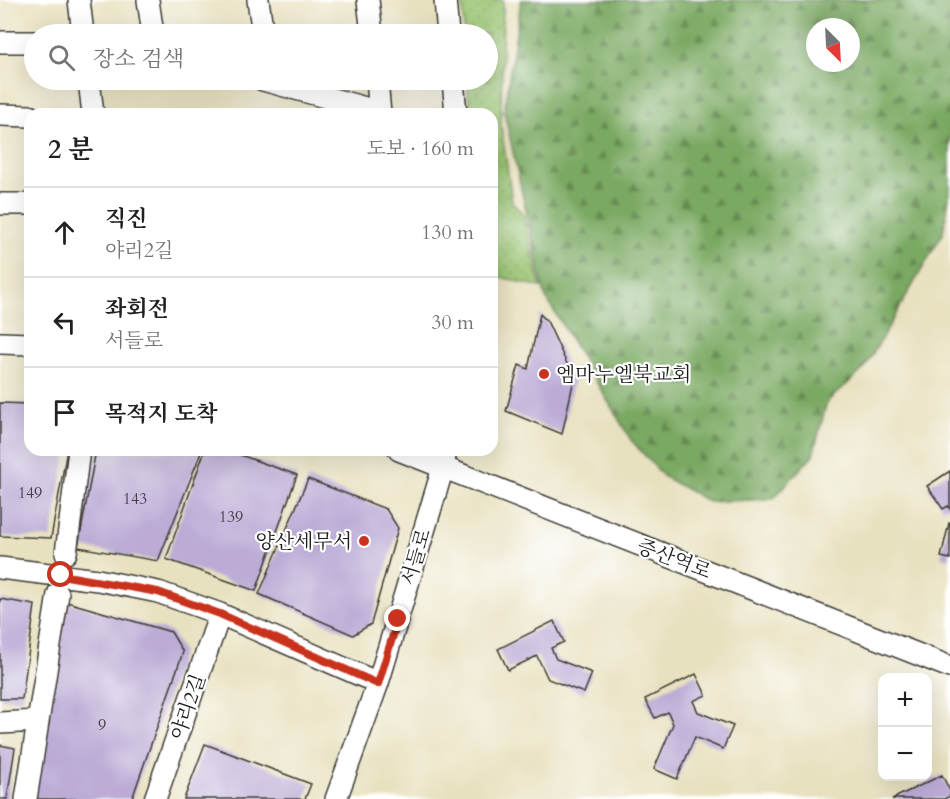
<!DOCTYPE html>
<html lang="ko">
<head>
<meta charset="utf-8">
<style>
  body { margin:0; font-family:Cardo,"Noto Serif KR",serif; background:#f6f6f6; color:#202124 }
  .controls { position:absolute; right:18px; bottom:18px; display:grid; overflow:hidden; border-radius:12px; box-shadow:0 6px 24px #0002 }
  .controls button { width:54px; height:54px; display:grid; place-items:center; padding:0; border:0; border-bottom:2px solid #e0e0e0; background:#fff; color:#202124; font:30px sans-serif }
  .compass { position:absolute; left:806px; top:18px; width:54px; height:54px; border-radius:50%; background:#fff; box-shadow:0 6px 24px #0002; rotate:156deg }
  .stop { position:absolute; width:18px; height:18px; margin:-14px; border:4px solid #c8321e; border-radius:50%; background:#fff }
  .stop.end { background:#c8321e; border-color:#fff; box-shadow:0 2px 6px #0008 }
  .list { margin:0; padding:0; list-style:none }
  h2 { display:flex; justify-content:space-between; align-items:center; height:78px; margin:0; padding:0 24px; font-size:26px }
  h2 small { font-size:20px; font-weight:400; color:#757577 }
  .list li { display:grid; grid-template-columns:39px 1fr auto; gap:18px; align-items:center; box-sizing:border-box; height:90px; padding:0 24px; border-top:2px solid #e0e0e0 }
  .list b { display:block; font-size:22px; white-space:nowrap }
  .list p { margin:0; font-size:20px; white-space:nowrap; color:#757577 }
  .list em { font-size:20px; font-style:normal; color:#757577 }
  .icon { flex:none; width:33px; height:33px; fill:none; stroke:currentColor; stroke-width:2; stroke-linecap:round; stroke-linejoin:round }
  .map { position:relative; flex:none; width:950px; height:799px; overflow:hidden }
  .search { position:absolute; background:#fff; box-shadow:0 6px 24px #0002; left:24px; top:24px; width:474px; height:66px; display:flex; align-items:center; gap:15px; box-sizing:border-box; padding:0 21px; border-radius:33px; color:#757577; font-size:22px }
  .panel { position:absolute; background:#fff; box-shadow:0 6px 24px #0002; left:24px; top:108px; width:474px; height:348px; border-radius:18px }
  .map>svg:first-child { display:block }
  .forest { fill:url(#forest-firs); stroke:#4b623f; stroke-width:1.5; fill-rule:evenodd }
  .park { fill:url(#park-dots); stroke:#5a7046; stroke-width:1.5 }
  .building { fill:#bbabd5 }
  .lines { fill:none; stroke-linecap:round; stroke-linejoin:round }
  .minor-casing { stroke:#3b3a34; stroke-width:24 }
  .minor { stroke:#fff; stroke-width:21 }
  .route { stroke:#c8321e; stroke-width:8 }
  .poi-dot { fill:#c8321e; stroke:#fff; stroke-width:2 }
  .labels { text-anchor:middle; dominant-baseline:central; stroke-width:4.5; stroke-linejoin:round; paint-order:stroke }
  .number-label { font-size:16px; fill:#44404a }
  .poi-label { font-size:20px; fill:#1c1c1c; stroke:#fff; text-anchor:start }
  .street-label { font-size:20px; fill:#1c1c1c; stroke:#fff }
</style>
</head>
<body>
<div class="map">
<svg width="950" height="799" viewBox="0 0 950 799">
  <defs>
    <pattern id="forest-firs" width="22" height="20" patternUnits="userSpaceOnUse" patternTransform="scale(1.5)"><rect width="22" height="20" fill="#7aa962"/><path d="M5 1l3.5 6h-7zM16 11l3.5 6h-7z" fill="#638950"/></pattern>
    <pattern id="park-dots" width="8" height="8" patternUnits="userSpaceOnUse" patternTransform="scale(1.5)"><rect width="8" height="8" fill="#98c370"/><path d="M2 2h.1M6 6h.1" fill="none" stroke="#82a760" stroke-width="1.8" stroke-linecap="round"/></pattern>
  </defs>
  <rect width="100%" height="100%" fill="#fff"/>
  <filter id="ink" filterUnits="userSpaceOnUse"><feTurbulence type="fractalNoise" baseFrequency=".0167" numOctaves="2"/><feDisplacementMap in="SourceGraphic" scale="12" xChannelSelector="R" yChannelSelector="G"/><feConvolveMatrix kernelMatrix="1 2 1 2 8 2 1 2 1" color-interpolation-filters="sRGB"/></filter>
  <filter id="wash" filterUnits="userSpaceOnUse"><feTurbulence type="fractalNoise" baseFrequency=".008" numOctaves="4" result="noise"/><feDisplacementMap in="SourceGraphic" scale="24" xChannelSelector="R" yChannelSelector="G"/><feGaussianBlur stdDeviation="1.35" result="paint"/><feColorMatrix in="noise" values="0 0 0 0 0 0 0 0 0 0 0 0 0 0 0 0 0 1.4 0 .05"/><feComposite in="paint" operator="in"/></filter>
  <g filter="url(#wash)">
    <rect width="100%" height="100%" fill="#e8e1bf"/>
    <!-- forest -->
    <path class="forest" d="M521 0H950V192L943 233 864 369 827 402 813 455 773 499 709 502 664 477 631 440 545 296 504 112ZM815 27H851V63H815Z"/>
    <!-- park -->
    <path class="park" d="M462 0H503L501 124 512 202 523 214 541 287 492 275V114H470L467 80H488V34H464Z"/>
    <g id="blocks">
      <!-- building -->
      <path class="building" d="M540 314 547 321 574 379 562 434 506 411 519 365 528 369Z
        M0 403 30 404V450H67L51 538 0 536Z
        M96 450H202L158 561 78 547Z
        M205 450H226L297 475 256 591 166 559Z
        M950 471V509L948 506 943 509 927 486Z
        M308 479 386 509 398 528 371 624 353 635 259 594Z
        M949 523 950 524V559L941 557Z
        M0 599 35 605 22 699H0Z
        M67 602 171 632 183 652 132 799H33Z
        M554 621 564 642 551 648 556 659 592 673 584 693 548 679 537 656 508 670 498 649Z
        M696 674 706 695 693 701 698 712 733 726 723 749 695 737 677 779 654 769 673 724 668 712 655 718 645 699Z
        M205 744 311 784 305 799H184Z
        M0 745 15 748 7 799H0Z
        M942 775 950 791V796L944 799H892Z"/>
    </g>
  </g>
  <g filter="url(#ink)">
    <use href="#blocks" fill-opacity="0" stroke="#3b3a34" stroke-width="1.5"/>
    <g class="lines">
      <defs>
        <path id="minor" d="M79 0 83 34
          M148 0 153 34
          M258 0 263 34
          M368 0 372 34
          M445 0 448 34
          M0 42H34
          M89 80 93 114
          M263 80 380 112
          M377 80 380 114
          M453 80 456 114
          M0 115 30 116
          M0 204H30
          M0 343 30 344
          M399 450 950 667
          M66 553 79 450
          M0 568 98 580 158 592 220 614 378 683
          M0 723 38 721
          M26 799 58 594
          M155 799 220 614
          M336 799 378 683 443 468 446 450"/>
      </defs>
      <!-- minor casing -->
      <use href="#minor" class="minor-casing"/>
      <!-- minor -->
      <use href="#minor" class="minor"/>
    </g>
  </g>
  <g class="lines" filter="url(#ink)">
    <!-- route -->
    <path class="route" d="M61 575 158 592 220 614 378 684 398 619"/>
  </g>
  <!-- markers -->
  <g class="poi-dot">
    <circle cx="544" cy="374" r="6"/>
    <circle cx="364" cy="541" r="6"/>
  </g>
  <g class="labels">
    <!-- number labels -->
    <g class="number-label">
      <text x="30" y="493">149</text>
      <text x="135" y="499">143</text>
      <text x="231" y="517">139</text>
      <text x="102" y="725">9</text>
    </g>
    <!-- poi labels -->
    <g class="poi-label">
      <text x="556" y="374">엠마누엘북교회</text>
      <text x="352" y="541" text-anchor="end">양산세무서</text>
    </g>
    <!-- street labels -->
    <g class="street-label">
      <text transform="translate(416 557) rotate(-73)">서들로</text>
      <text transform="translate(674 559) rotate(21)">증산역로</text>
      <text transform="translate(188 707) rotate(-71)">야리2길</text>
    </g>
  </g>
</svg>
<div class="controls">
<button>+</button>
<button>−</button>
</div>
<svg class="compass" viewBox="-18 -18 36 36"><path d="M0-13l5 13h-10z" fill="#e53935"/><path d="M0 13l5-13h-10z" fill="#757577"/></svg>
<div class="stop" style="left:61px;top:575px"></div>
<div class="stop end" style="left:398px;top:619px"></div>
<div class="search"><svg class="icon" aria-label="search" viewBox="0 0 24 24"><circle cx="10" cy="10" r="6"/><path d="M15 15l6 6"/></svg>장소 검색</div>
<section class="panel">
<h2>2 분<small>도보 · 160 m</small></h2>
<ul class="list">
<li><svg class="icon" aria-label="ahead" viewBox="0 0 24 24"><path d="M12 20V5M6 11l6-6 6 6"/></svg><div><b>직진</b><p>야리2길</p></div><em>130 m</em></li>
<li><svg class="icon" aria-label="left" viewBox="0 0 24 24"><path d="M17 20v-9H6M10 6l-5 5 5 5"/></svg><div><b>좌회전</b><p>서들로</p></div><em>30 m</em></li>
<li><svg class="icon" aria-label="arrive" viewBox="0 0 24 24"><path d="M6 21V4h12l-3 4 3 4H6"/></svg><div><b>목적지 도착</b></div></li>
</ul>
</section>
</div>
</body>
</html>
